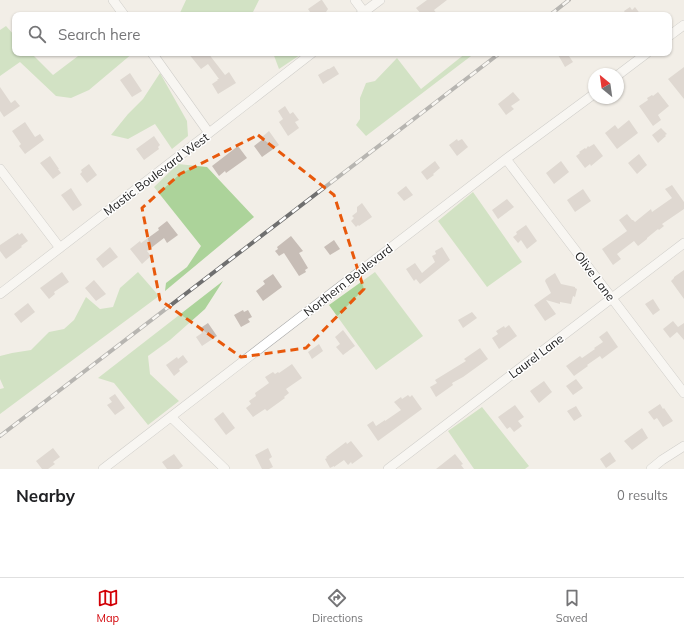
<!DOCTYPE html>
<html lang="en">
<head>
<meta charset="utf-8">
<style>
  body { margin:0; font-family:Mulish,sans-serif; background:#f6f6f6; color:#202124 }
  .compass { position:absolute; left:588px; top:68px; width:36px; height:36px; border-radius:50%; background:#fff; box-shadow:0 1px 3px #0004; rotate:331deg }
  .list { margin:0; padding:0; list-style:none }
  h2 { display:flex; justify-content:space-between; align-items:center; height:52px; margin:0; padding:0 16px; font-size:17px }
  h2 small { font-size:13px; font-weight:400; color:#757577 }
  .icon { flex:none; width:22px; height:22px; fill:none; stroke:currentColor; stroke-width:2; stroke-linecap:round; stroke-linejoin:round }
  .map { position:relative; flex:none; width:684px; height:469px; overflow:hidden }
  .search { position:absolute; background:#fff; box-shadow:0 1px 3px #0004; left:12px; right:12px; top:12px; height:44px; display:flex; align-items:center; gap:10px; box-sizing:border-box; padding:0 14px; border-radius:8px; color:#757577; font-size:15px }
  .sheet { height:108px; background:#fff }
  nav { display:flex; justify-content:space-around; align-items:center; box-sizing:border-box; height:56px; border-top:1px solid #e0e0e0; background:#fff; font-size:11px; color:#757577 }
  nav a { display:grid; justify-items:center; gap:2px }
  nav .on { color:#d20006 }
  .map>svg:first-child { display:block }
  .forest { fill:#acd39a }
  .building { fill:#c7bdb6 }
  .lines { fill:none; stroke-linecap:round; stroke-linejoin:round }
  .minor-casing { stroke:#a8a8a8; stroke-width:10 }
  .minor { stroke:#fff; stroke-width:9 }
  .rail-casing { stroke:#6f6f6f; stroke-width:4 }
  .rail { stroke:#fff; stroke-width:2.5; stroke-dasharray:8; stroke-linecap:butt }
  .marked { fill:none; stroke:#e8590c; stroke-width:3; stroke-dasharray:8 5; stroke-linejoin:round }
  .labels { text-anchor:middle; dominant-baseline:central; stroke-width:3; stroke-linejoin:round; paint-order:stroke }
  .street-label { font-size:12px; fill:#212121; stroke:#fff }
</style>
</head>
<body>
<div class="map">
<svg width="684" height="469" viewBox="0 0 684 469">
  <rect width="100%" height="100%" fill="#f2eee7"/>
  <!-- forest -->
  <path class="forest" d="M186 0H259L253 12 255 15H179Z
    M6 26 15 36V53H31L53 75 82 53H133L89 90 71 98 56 96 20 62 0 76V30Z
    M273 53H303L279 69Z
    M466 53H475L366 136 356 125 360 119V98L366 83 375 81 397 58 421 89Z
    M160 73 187 121 188 136 172 149 155 124 128 139 111 135 128 114 143 99Z
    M178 164 207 167 254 217 165 291 166 283 187 267 201 246 154 187Z
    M473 192 522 262 487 287 438 221Z
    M138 272 159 296 0 414V389L4 388 0 379V356L12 353 31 350 49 332 64 329 74 320 86 297 100 309 113 307 120 288Z
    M375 272 423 336 376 370 329 305Z
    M223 281 205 309 170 340 148 356 150 374 179 401 148 425 114 383 98 378Z
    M482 407 529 466 525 469H474L448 431Z"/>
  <!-- building -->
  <path class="building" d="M321 0H322L328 9 326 12 328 15H312L308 9Z
    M427 0H447L434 10 438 15H422L416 8Z
    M630 7 632 10 635 7 641 15H624L626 14 624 11Z
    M188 53H208L225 75 229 72 236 83 218 94 212 84 218 80 217 79H219L208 64 201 69Z
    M557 53H567L573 62 565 67Z
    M334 66 339 74 323 84 318 75 328 69H329Z
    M684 67V99L668 79Z
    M130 73 142 91 132 97 120 80Z
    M0 87 11 103 15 100 20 106 4 117 0 111Z
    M513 92 520 100 511 106 514 109 506 115 498 104Z
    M658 92 669 106 658 115 661 120 653 126 639 106 648 100 647 98 652 95 653 96Z
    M285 106 290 114 293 112 299 120 295 122 299 128 288 136 279 122 283 119 278 111Z
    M629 120 638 133 617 149 605 133 615 125 618 129Z
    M25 122 35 137 40 134 44 140 25 154 19 146 21 144 12 131Z
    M661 128 667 134 665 135 666 136 658 143 652 135Z
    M269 131 279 145 262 157 254 146 263 139 262 137Z
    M154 136 160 145 158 147 159 149 144 160 136 149Z
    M457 139 458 141 462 139 468 147 457 156 449 145Z
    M594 144 603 156 591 166 590 164 585 168 576 156 580 153 579 152 585 148 586 149 588 146 589 147Z
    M238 146 247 158 226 173 225 171 219 176 212 166Z
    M639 154 647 165 637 174 628 163Z
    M50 156 59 169H58L61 173 53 179 40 163Z
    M435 161 440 168 433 174 434 175 427 180 421 172Z
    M561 161 569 172 554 184 546 173Z
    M89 164 97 175 87 183 80 174 82 172 81 170Z
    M672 185 684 202V209L662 224 664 226 659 230 658 229 647 238V239L638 246 634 241 617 254 621 259 613 265 602 249 627 231 619 220 627 214 632 220H633L635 222 651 209 652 212 672 198 665 189Z
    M406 186 413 195 404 201 397 193Z
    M71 188 82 205 73 211 61 195Z
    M583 189 591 201 575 212 567 200Z
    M507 199 514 207 498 219 492 210Z
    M362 203 372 217 359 226 358 225 356 227 351 221 354 218 352 216 357 212V207Z
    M167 221 178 235 167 243 164 238 147 251 151 256 142 264 130 249 140 241 141 243 159 230 158 228Z
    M526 225 537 241 527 249 521 240 518 243 513 237 517 234 516 232Z
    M18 233 19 235 22 233 28 241 21 246 22 247 6 259 0 251V245Z
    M291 236 303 251 299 253 308 268 305 270 306 272 299 276 284 253 279 256 275 251 278 249 277 247Z
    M334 240 340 249 330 255 324 247Z
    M110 247 118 257 103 268 96 259Z
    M442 247 450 260 420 284 416 279 414 281 406 269 415 263 422 273 435 262 432 256 436 254 435 251Z
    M684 270V299L671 281 674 278V277Z
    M62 272 69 282 54 292 55 294 49 299 40 288Z
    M555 273 561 284 575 287V288L577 289 575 297 573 296 571 304 560 302V304L546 300 556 314 545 321 534 305 551 293 545 281 546 279Z
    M273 274 282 287 263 301 256 291 265 284 263 281Z
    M94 280 106 294 96 301 85 288Z
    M653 299 660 310 653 315 645 304Z
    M28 303 35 312 21 323 14 314Z
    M243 310 244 312 248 310 252 317 248 319 250 322 241 327 234 315Z
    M472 312 477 318 463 328 458 320Z
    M673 321 678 327 684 323V340L677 332 670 338 663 329Z
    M208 323 217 336 202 346 196 337 202 333 199 329Z
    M509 325 517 336 499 349 492 338 498 334 496 331 504 326 505 328Z
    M343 330 355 346 343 355 336 347 340 344 335 337Z
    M607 331 618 347 602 359 600 356 587 365 588 366 574 376 566 366 580 356 582 358 595 349 594 348 603 342 599 337Z
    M319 344 323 351 312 359 308 352Z
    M480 348 488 359 463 377 452 383 453 385 436 397 430 387 437 383 435 380 466 361 464 359Z
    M183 355 188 362 179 369 180 371 174 376 166 365 177 357 178 359Z
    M292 364 302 378 286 389 289 393 284 397 285 398 267 411 265 409 253 417 246 408 251 404 249 401 256 396 255 393 269 383 265 377 273 372 275 374 278 372 279 373Z
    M576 379 583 388 573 395 566 386Z
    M544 381 552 392 539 403 530 391Z
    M115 394 125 408 115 415 107 405 112 402 109 398Z
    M408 395 410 397 412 395 422 409 378 441 367 425 373 421 376 426 385 420V421L401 410 394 402 401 397 402 399Z
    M660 404 663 409 664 408 673 421 663 427 657 418 654 420 648 412Z
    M515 405 524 417 518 421 522 426 514 432 510 427 507 429 498 417Z
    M576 406 582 416 574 421 567 411Z
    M223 412 235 428 226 435 214 419Z
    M642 428 648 438 632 450 624 441Z
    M351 441 363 456 352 464 351 462 348 465 344 460 334 467V466L330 468 325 459 327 458 326 457 346 442 347 444Z
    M53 448 60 457 53 462 55 464 48 469H42L36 461Z
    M268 448 272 457 269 459 273 467 269 469H262L255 455Z
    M610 452 616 461 606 468 600 459Z
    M174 454 183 466 179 469H167L162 462Z
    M455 454 463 464 461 465 464 469H436Z"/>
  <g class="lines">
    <defs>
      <path id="minor" d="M113 0 124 15
        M355 0 364 12
        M360 15 380 0
        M669 36 684 25
        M152 53 209 133
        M618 75 647 53
        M506 159 684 393
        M0 169 60 248
        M0 294 209 133 312 53
        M171 417 225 469
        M103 469 506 159 594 94
        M388 469 684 243
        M651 469 662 460 684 446"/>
    </defs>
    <!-- minor casing -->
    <use href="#minor" class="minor-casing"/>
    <!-- minor -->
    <use href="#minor" class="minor"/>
    <defs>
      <path id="rail" d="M550 15 569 0
        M0 436 500 53"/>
    </defs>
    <!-- rail casing -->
    <use href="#rail" class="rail-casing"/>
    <!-- rail -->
    <use href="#rail" class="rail"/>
  </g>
  <!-- marked area -->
  <path d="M0 0H684V469H0ZM258 135 334 195 364 289 306 348 241 357 160 300 142 208 180 174Z" fill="#f2eee7" fill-opacity=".55" fill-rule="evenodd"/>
  <path class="marked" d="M258 135 334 195 364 289 306 348 241 357 160 300 142 208 180 174Z"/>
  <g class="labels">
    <!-- street labels -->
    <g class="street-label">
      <text transform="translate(156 174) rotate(-37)">Mastic Boulevard West</text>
      <text transform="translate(595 276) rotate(53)">Olive Lane</text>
      <text transform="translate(348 280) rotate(-38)">Northern Boulevard</text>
      <text transform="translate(536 356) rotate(-37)">Laurel Lane</text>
    </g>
  </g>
</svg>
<svg class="compass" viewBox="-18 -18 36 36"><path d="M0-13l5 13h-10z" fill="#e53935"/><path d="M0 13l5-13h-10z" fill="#757577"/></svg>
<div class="search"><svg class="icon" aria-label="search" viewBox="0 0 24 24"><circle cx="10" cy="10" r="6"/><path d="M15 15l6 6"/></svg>Search here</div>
</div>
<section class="sheet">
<h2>Nearby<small>0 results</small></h2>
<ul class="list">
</ul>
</section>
<nav>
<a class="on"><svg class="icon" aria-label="map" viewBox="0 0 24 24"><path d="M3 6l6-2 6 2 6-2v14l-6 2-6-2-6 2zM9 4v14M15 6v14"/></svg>Map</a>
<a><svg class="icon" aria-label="directions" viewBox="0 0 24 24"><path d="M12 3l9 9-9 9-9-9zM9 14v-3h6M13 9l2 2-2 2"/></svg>Directions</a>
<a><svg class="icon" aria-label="saved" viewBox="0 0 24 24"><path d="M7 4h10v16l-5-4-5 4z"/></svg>Saved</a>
</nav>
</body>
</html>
